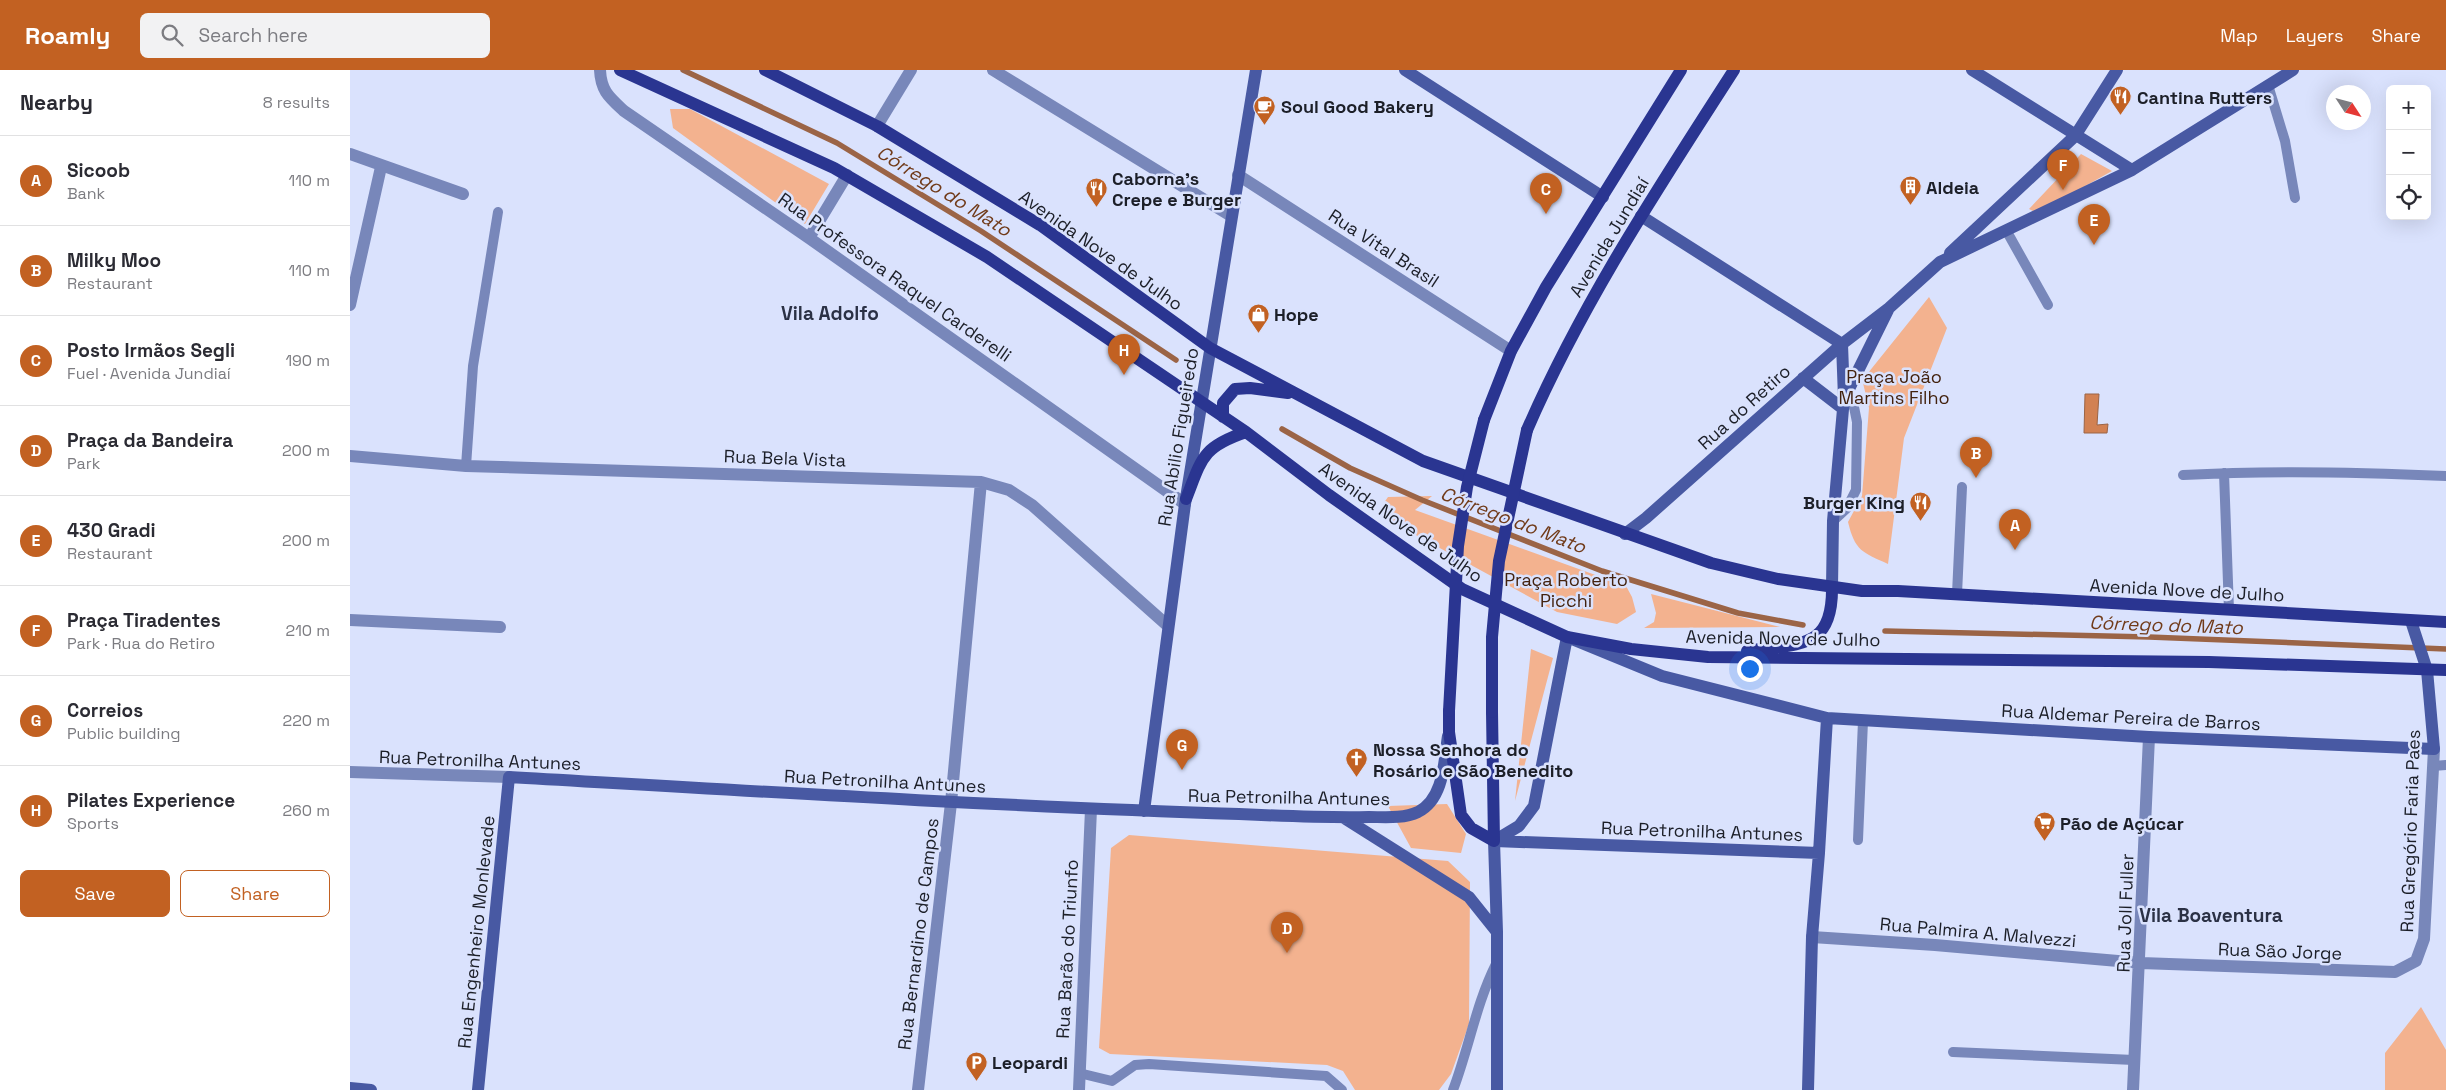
<!DOCTYPE html>
<html lang="en">
<head>
<meta charset="utf-8">
<style>
  body { margin:0; font-family:"Space Grotesk",sans-serif; background:#f2f2f3; color:#2b2b33 }
  .controls { position:absolute; right:15px; top:15px; display:grid; overflow:hidden; border-radius:8px; box-shadow:0 5px 20px #0002 }
  .controls button { width:45px; height:45px; display:grid; place-items:center; padding:0; border:0; border-bottom:1px solid #e1e1e2; background:#fff; color:#2b2b33; font:25px sans-serif }
  .compass { position:absolute; left:1976px; top:15px; width:45px; height:45px; border-radius:50%; background:#fff; box-shadow:0 5px 20px #0002; rotate:126deg }
  .you { position:absolute; left:1399px; top:598px; width:18px; height:18px; margin:-12px; border:4px solid #fff; border-radius:50%; background:#1a73e8; box-shadow:0 0 0 8px #1a73e833 }
  .badge { display:grid; place-items:center; width:32px; height:32px; border-radius:50%; background:#c26122; color:#fff; font-size:16px; font-weight:700 }
  .pin { position:absolute; translate:-50% -41px; filter:drop-shadow(0 1px 2px #0008) }
  .pin::after { content:''; position:absolute; top:26px; width:18px; height:15px; background:inherit; clip-path:polygon(0 0,100% 0,50% 100%) }
  .list { margin:0; padding:0; list-style:none }
  h2 { display:flex; justify-content:space-between; align-items:center; height:65px; margin:0; padding:0 20px; font-size:21px }
  h2 small { font-size:16px; font-weight:400; color:#7c7c81 }
  .list li { display:grid; grid-template-columns:32px 1fr auto; gap:15px; align-items:center; box-sizing:border-box; height:90px; padding:0 20px; border-top:1px solid #e1e1e2 }
  .list b { display:block; font-size:19px; white-space:nowrap }
  .list p { margin:0; font-size:16px; white-space:nowrap; color:#7c7c81 }
  .list em { font-size:16px; font-style:normal; color:#7c7c81 }
  .actions { display:flex; gap:10px; padding:15px 20px }
  .actions a { flex:1; padding:11px 0; border:1px solid #c26122; border-radius:8px; text-align:center; font-size:18px; color:#c26122 }
  .actions .main { background:#c26122; color:#fff }
  .icon { flex:none; width:28px; height:28px; fill:none; stroke:currentColor; stroke-width:2; stroke-linecap:round; stroke-linejoin:round }
  .map { position:relative; flex:none; width:2096px; height:1020px; overflow:hidden }
  header { display:flex; align-items:center; gap:30px; box-sizing:border-box; height:70px; padding:0 25px; background:#c26122; color:#fff }
  header strong { font-size:24px }
  nav { display:flex; gap:28px; margin-inline-start:auto; font-size:18px }
  .search { width:350px; height:45px; background:#f2f2f3; display:flex; align-items:center; gap:12px; box-sizing:border-box; padding:0 18px; border-radius:8px; color:#7c7c81; font-size:19px }
  main { display:flex }
  aside { flex:1; background:#fff }
  .map>svg:first-child { display:block }
  .green { fill:#f3b28f }
  .water { fill:#d28153; stroke:#9b6446 }
  .lines { fill:none; stroke-linecap:round; stroke-linejoin:round }
  .stream { stroke:#9b6446; stroke-width:5.5 }
  .lane { stroke:#7887ba; stroke-width:10 }
  .street { stroke:#7887ba; stroke-width:12 }
  .secondary { stroke:#4859a3; stroke-width:12 }
  .primary { stroke:#2a3591; stroke-width:12 }
  .primary-bridge { stroke:#2a3591; stroke-width:12 }
  .labels { text-anchor:middle; dominant-baseline:central; stroke-width:5; stroke-linejoin:round; paint-order:stroke }
  .poi-label { font-size:18px; font-weight:bold; fill:#1c1f28; stroke:#dae2fd; text-anchor:start }
  .street-label { font-size:18px; fill:#1c1f28; stroke:#dae2fd }
  .park-label { font-size:18px; fill:#43220e; stroke:#dae2fd }
  .water-label { font-size:19px; font-style:italic; fill:#713b1a; stroke:#dae2fd }
  .neighbourhood-label { font-size:19px; font-weight:bold; fill:#2b3145; stroke:#dae2fd }
</style>
</head>
<body>
<header>
<strong>Roamly</strong>
<div class="search"><svg class="icon" aria-label="search" viewBox="0 0 24 24"><circle cx="10" cy="10" r="6"/><path d="M15 15l6 6"/></svg>Search here</div>
<nav><a>Map</a><a>Layers</a><a>Share</a></nav>
</header>
<main>
<aside>
<h2>Nearby<small>8 results</small></h2>
<ul class="list">
<li><span class="badge">A</span><div><b>Sicoob</b><p>Bank</p></div><em>110 m</em></li>
<li><span class="badge">B</span><div><b>Milky Moo</b><p>Restaurant</p></div><em>110 m</em></li>
<li><span class="badge">C</span><div><b>Posto Irmãos Segli</b><p>Fuel · Avenida Jundiaí</p></div><em>190 m</em></li>
<li><span class="badge">D</span><div><b>Praça da Bandeira</b><p>Park</p></div><em>200 m</em></li>
<li><span class="badge">E</span><div><b>430 Gradi</b><p>Restaurant</p></div><em>200 m</em></li>
<li><span class="badge">F</span><div><b>Praça Tiradentes</b><p>Park · Rua do Retiro</p></div><em>210 m</em></li>
<li><span class="badge">G</span><div><b>Correios</b><p>Public building</p></div><em>220 m</em></li>
<li><span class="badge">H</span><div><b>Pilates Experience</b><p>Sports</p></div><em>260 m</em></li>
</ul>
<div class="actions"><a class="main">Save</a><a>Share</a></div>
</aside>
<div class="map">
<svg width="2096" height="1020" viewBox="0 0 2096 1020">
  <rect width="100%" height="100%" fill="#dae2fd"/>
  <!-- green -->
  <path class="green" d="M320 39H340L479 114 455 154 323 58Z
    M1731 84 1762 101 1687 143 1679 139Z
    M1579 227 1597 258 1554 368 1538 494C1512 482 1505 481 1498 452L1512 426 1519 338 1513 313 1518 303Z
    M1082 426 1065 440 1276 516 1282 527 1286 542 1267 554 1207 542 1031 446V437L1038 427Z
    M1301 524 1430 557 1294 558 1304 552 1306 543Z
    M1181 579 1203 588 1165 731Z
    M1097 734 1116 764 1111 783 1061 778 1038 736Z
    M779 765 1098 791 1120 812 1119 954 1101 1004 1089 1020H1005L993 1001 977 995 760 984 749 978 761 778Z
    M2071 937 2096 980V1020H2035V983Z"/>
  <!-- water -->
  <path class="water" d="M1735 324H1749L1747 355 1758 354 1757 363H1734Z"/>
  <g class="lines">
    <!-- stream -->
    <path class="stream" d="M333 0 487 73 631 161 826 290
      M932 359 1000 398 1072 430 1252 501 1388 543 1453 555
      M1535 561 1799 567 2096 579"/>
    <!-- lane -->
    <path class="lane" d="M1918 15 1935 71 1945 128
      M1656 160 1698 235
      M116 396 123 296 148 142
      M1874 403 1879 540
      M1833 405C1920 400 2009 402 2096 406
      M1483 451 1497 438 1506 420 1507 352 1504 337 1494 328
      M1607 524 1612 417
      M2083 696 2096 695
      M1508 770 1513 651
      M1603 982 1784 990
      M729 1003 762 1011 785 995 799 994 976 1006 992 1020
      M1103 1020C1119 978 1126 934 1146 894"/>
    <!-- street -->
    <path class="street" d="M250 0C251 21 259 27 274 41L459 168 835 434
      M643 0 881 146
      M527 56 561 0
      M0 84 113 124
      M888 105 1161 281
      M459 168 497 105
      M0 235 31 97
      M0 386 116 396 631 412 659 420 682 435 818 556
      M0 550 150 557
      M0 702 159 707
      M1462 867 1585 875 1791 893 2045 902 2066 891 2074 869 2084 679
      M568 1020 601 733 631 412
      M729 1020 741 739
      M1783 1020 1799 667"/>
    <!-- secondary -->
    <path class="secondary" d="M1055 0 1253 127
      M1622 0 1782 100
      M1291 146 1492 274 1494 328 1483 451 1482 517
      M1600 183 1725 66 1767 0
      M1453 308 1492 338
      M1496 325 1538 240
      M1275 464 1296 448 1492 274 1539 238 1590 192 1782 100 1943 0
      M794 741 835 434 906 0
      M994 748 1119 827 1147 862
      M1144 771 1169 756 1184 736 1217 567 1312 606 1477 648 1799 667 2084 679 2077 600 2061 551
      M1144 771 1147 862V1020
      M1145 771 1469 783
      M0 1018 21 1020
      M128 1020 159 707C402 721 645 736 889 744 932 746 975 748 1019 747 1034 747 1053 749 1068 742 1094 729 1094 692 1098 666
      M1458 1020 1462 867 1469 783 1477 648"/>
    <!-- primary -->
    <path class="primary" d="M270 0 484 98 637 187 896 362 979 425 1112 519 1217 567 1281 579 1358 587 1859 592 2096 600
      M415 0 527 56 690 155 860 278 1073 391 1361 493 1428 509 1512 521H1548L2096 552
      M873 347V333L885 319 900 318 938 323
      M1134 350 1161 281 1196 217 1331 0
      M1177 360C1233 231 1309 117 1384 0
      M836 429C852 388 852 377 896 362
      M1397 581C1448 573 1483 581 1482 517
      M1099 641V662L1111 745 1121 758 1144 771 1142 642"/>
    <!-- primary-bridge -->
    <path class="primary-bridge" d="M1099 641 1108 476 1117 417 1134 350
      M1142 642V567L1149 491 1177 360"/>
  </g>
  <!-- icons -->
  <defs>
    <symbol id="restaurant-pin" viewBox="-11 -11 22 30"><path d="M0 17L-7.5 6A9.5 9.5 0 1 1 7.5 6Z" fill="#c26122" stroke="#dae2fd"/><path d="M-5-6h1v4h1v-4h1v4h1v-4h1v5L-1.5 .5V6h-2V.5L-5-1ZM5-6V6H3V1.5H1.5Q1.5-4 5-6Z" fill="#fff"/></symbol>
    <symbol id="cafe-pin" viewBox="-11 -11 22 30"><path d="M0 17L-7.5 6A9.5 9.5 0 1 1 7.5 6Z" fill="#c26122" stroke="#dae2fd"/><path d="M-5.5-4.5H6V0H3Q3 3.5 0 3.5H-2.5Q-5.5 3.5-5.5 0ZM3-3.2v2h1.7v-2ZM-6 4.5H4V6H-6Z" fill="#fff"/></symbol>
    <symbol id="building-pin" viewBox="-11 -11 22 30"><path d="M0 17L-7.5 6A9.5 9.5 0 1 1 7.5 6Z" fill="#c26122" stroke="#dae2fd"/><path d="M-4-6H4V6H1V3H-1V6H-4ZM-2.5-4.3h1.7v1.8h-1.7ZM.8-4.3h1.7v1.8H.8ZM-2.5-1h1.7V.8h-1.7ZM.8-1h1.7V.8H.8Z" fill="#fff"/></symbol>
    <symbol id="shop-pin" viewBox="-11 -11 22 30"><path d="M0 17L-7.5 6A9.5 9.5 0 1 1 7.5 6Z" fill="#c26122" stroke="#dae2fd"/><path d="M-5-2.5h2.3a2.7 3.5 0 0 1 5.4 0H5L5.5 6h-11ZM-1.5-2.5h3a1.5 2.3 0 0 0-3 0Z" fill="#fff"/></symbol>
    <symbol id="church-pin" viewBox="-11 -11 22 30"><path d="M0 17L-7.5 6A9.5 9.5 0 1 1 7.5 6Z" fill="#c26122" stroke="#dae2fd"/><path d="M-1.2-6h2.4v3.5h3.3v2.4h-3.3V6h-2.4V-.1h-3.3v-2.4h3.3Z" fill="#fff"/></symbol>
    <symbol id="supermarket-pin" viewBox="-11 -11 22 30"><path d="M0 17L-7.5 6A9.5 9.5 0 1 1 7.5 6Z" fill="#c26122" stroke="#dae2fd"/><path d="M-6-5.5h2.5l.6 2H6L4.5 2H-2.5L-4.4-4H-6ZM-1.5 3.2a1.3 1.3 0 1 0 .1 0ZM3 3.2a1.3 1.3 0 1 0 .1 0Z" fill="#fff"/></symbol>
    <symbol id="parking-pin" viewBox="-11 -11 22 30"><path d="M0 17L-7.5 6A9.5 9.5 0 1 1 7.5 6Z" fill="#c26122" stroke="#dae2fd"/><path d="M-3.5-5.5H1a3.5 3.5 0 0 1 0 7H-1V5.5H-3.5ZM-1-3.4V-.6H.8a1.4 1.4 0 0 0 0-2.8Z" fill="#fff"/></symbol>
  </defs>
  <g fill-rule="evenodd">
    <use href="#restaurant-pin" x="1758" y="14" width="25" height="34"/>
    <use href="#cafe-pin" x="902" y="24" width="25" height="34"/>
    <use href="#building-pin" x="1548" y="104" width="25" height="34"/>
    <use href="#restaurant-pin" x="734" y="106" width="25" height="34"/>
    <use href="#shop-pin" x="896" y="232" width="25" height="34"/>
    <use href="#restaurant-pin" x="1558" y="420" width="25" height="34"/>
    <use href="#church-pin" x="994" y="676" width="25" height="34"/>
    <use href="#supermarket-pin" x="1682" y="740" width="25" height="34"/>
    <use href="#parking-pin" x="614" y="980" width="25" height="34"/>
  </g>
  <g class="labels">
    <!-- poi labels -->
    <g class="poi-label">
      <text x="1787" y="27">Cantina Rutters</text>
      <text x="931" y="36">Soul Good Bakery</text>
      <text x="762" y="108">Caborna's<tspan x="762" dy="21">Crepe e Burger</tspan></text>
      <text x="1576" y="117">Aldeia</text>
      <text x="924" y="244">Hope</text>
      <text x="1555" y="432" text-anchor="end">Burger King</text>
      <text x="1023" y="679">Nossa Senhora do<tspan x="1023" dy="21">Rosário e São Benedito</tspan></text>
      <text x="1710" y="753">Pão de Açúcar</text>
      <text x="642" y="992">Leopardi</text>
    </g>
    <!-- street labels -->
    <g class="street-label">
      <text transform="translate(1259 167) rotate(-59)">Avenida Jundiaí</text>
      <text transform="translate(1034 178) rotate(33)">Rua Vital Brasil</text>
      <text transform="translate(751 180) rotate(35)">Avenida Nove de Julho</text>
      <text transform="translate(545 207) rotate(35)">Rua Professora Raquel Carderelli</text>
      <text transform="translate(1394 337) rotate(-42)">Rua do Retiro</text>
      <text transform="translate(828 367) rotate(-81)">Rua Abilio Figueiredo</text>
      <text transform="translate(435 388) rotate(2)">Rua Bela Vista</text>
      <text transform="translate(1051 452) rotate(35)">Avenida Nove de Julho</text>
      <text transform="translate(1837 520) rotate(3)">Avenida Nove de Julho</text>
      <text transform="translate(1433 568) rotate(1)">Avenida Nove de Julho</text>
      <text transform="translate(1781 647) rotate(3)">Rua Aldemar Pereira de Barros</text>
      <text transform="translate(130 690) rotate(2)">Rua Petronilha Antunes</text>
      <text transform="translate(535 711) rotate(3)">Rua Petronilha Antunes</text>
      <text transform="translate(939 727) rotate(1)">Rua Petronilha Antunes</text>
      <text transform="translate(1352 761) rotate(2)">Rua Petronilha Antunes</text>
      <text transform="translate(2060 761) rotate(-88)">Rua Gregório Faria Paes</text>
      <text transform="translate(1775 843) rotate(-88)">Rua Joll Fuller</text>
      <text transform="translate(126 862) rotate(-84)">Rua Engenheiro Monlevade</text>
      <text transform="translate(1628 862) rotate(5)">Rua Palmira A. Malvezzi</text>
      <text transform="translate(568 864) rotate(-83)">Rua Bernardino de Campos</text>
      <text transform="translate(717 879) rotate(-87)">Rua Barão do Triunfo</text>
      <text transform="translate(1930 881) rotate(2)">Rua São Jorge</text>
    </g>
    <!-- park labels -->
    <g class="park-label">
      <text x="1544" y="306">Praça João<tspan x="1544" dy="21">Martins Filho</tspan></text>
      <text x="1216" y="509">Praça Roberto<tspan x="1216" dy="21">Picchi</tspan></text>
    </g>
    <!-- water labels -->
    <g class="water-label">
      <text transform="translate(594 121) rotate(32)">Córrego do Mato</text>
      <text transform="translate(1163 450) rotate(21)">Córrego do Mato</text>
      <text transform="translate(1816 555) rotate(2)">Córrego do Mato</text>
    </g>
    <!-- neighbourhood labels -->
    <g class="neighbourhood-label">
      <text x="480" y="243">Vila Adolfo</text>
      <text x="1861" y="845">Vila Boaventura</text>
    </g>
  </g>
</svg>
<div class="controls">
<button>+</button>
<button>−</button>
<button><svg class="icon" aria-label="locate" viewBox="0 0 24 24"><circle cx="12" cy="12" r="6"/><path d="M12 2v4M12 18v4M2 12h4M18 12h4"/></svg></button>
</div>
<svg class="compass" viewBox="-18 -18 36 36"><path d="M0-13l5 13h-10z" fill="#e53935"/><path d="M0 13l5-13h-10z" fill="#7c7c81"/></svg>
<div class="you"></div>
<div class="pin badge" style="left:1665px;top:480px">A</div>
<div class="pin badge" style="left:1626px;top:408px">B</div>
<div class="pin badge" style="left:1196px;top:144px">C</div>
<div class="pin badge" style="left:937px;top:883px">D</div>
<div class="pin badge" style="left:1744px;top:175px">E</div>
<div class="pin badge" style="left:1713px;top:120px">F</div>
<div class="pin badge" style="left:832px;top:700px">G</div>
<div class="pin badge" style="left:774px;top:305px">H</div>
</div>
</main>
</body>
</html>
